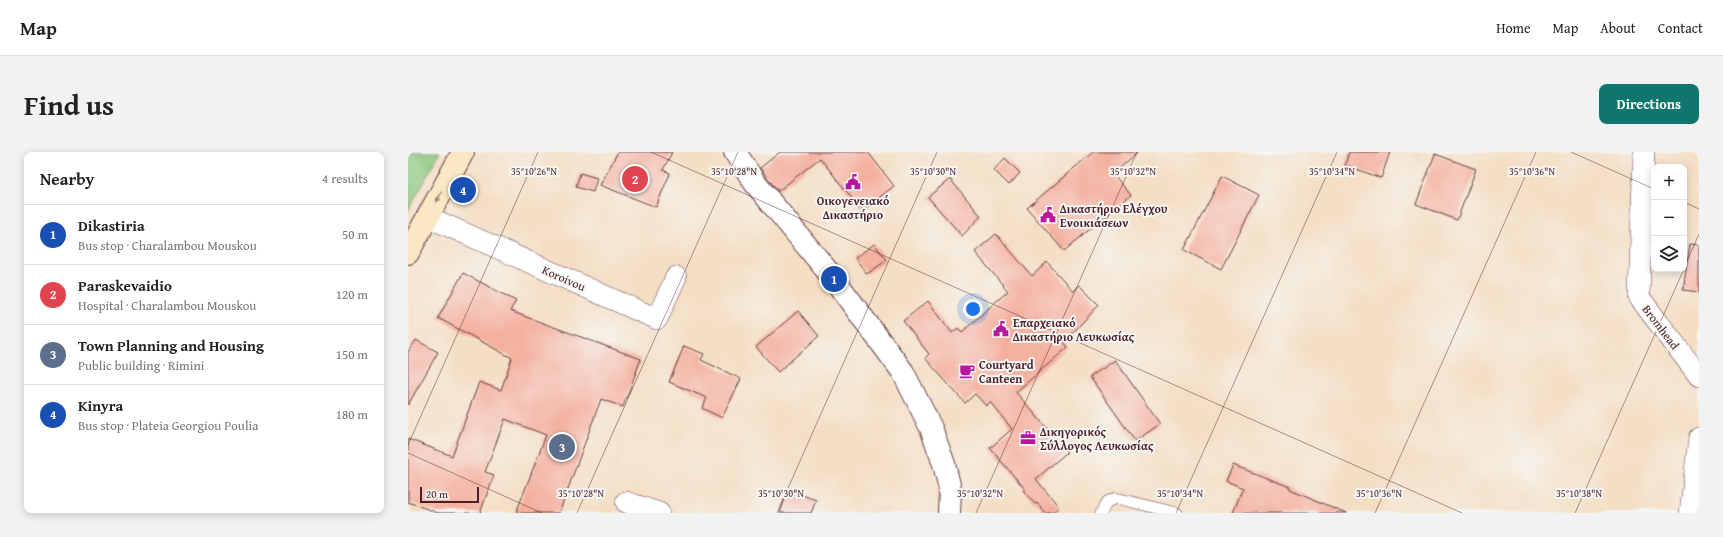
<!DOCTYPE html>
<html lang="en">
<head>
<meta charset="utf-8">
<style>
  body { margin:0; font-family:"Gentium Book Plus",serif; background:#f2f2f2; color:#222 }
  .controls { position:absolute; right:12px; top:12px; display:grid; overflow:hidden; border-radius:8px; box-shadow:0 2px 10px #0003 }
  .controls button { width:36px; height:36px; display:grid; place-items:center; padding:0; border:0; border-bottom:1px solid #e0e0e0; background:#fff; color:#222; font:20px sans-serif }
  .scale { position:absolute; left:12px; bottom:10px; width:59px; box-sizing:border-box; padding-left:4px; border:2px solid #4a1f2b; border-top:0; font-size:11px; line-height:14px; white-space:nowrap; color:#4a1f2b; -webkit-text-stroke:3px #f6f6f2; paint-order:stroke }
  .you { position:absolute; left:565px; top:157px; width:14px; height:14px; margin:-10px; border:3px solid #fff; border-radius:50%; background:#1a73e8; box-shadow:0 0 0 6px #1a73e833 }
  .badge { display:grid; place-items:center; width:26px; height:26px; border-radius:50%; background:#0f766e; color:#fff; font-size:13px; font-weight:700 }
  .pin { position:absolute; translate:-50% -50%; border:2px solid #fff; box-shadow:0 1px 4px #0006 }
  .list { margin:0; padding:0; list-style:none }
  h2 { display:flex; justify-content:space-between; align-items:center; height:52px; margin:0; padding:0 16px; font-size:17px }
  h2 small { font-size:13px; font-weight:400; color:#767676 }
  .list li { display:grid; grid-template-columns:26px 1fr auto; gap:12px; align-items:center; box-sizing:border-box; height:60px; padding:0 16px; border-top:1px solid #e0e0e0 }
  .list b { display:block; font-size:15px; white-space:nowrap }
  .list p { margin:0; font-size:13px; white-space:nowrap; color:#767676 }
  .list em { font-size:13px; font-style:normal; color:#767676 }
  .icon { flex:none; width:22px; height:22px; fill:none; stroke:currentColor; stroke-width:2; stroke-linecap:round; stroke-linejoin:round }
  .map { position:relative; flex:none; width:1291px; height:361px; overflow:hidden; border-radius:8px }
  header { display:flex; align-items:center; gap:24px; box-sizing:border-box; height:56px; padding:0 20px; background:#fff; border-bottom:1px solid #e0e0e0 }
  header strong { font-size:19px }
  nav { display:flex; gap:22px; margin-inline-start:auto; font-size:14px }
  .intro { display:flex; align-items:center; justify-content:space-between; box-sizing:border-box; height:96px; padding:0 24px }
  h1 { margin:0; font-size:28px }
  .button { padding:10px 18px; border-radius:8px; background:#0f766e; color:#fff; font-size:14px; font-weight:700 }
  main { display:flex; gap:24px; padding:0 24px }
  aside { flex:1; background:#fff; border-radius:8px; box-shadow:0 2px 10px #0003 }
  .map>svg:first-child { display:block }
  .green { fill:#88c57b; stroke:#697253 }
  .building { fill:#f4af9d }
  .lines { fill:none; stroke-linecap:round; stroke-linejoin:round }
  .service-casing { stroke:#643c42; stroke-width:12 }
  .minor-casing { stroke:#643c42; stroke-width:22 }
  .tertiary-casing { stroke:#643c42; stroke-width:24 }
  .secondary-casing { stroke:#643c42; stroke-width:24 }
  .service { stroke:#fff; stroke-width:11 }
  .minor { stroke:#fff; stroke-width:21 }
  .tertiary { stroke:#fff; stroke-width:22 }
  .secondary { stroke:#fae7c3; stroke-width:22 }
  .oneway { fill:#a28377 }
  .ticks { fill:none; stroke:#4a1f2b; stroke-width:1; stroke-opacity:0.45 }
  .labels { text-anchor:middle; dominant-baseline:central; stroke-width:4; stroke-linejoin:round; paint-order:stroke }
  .poi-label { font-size:12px; font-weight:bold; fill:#4a1f2b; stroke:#f6f6f2; text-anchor:start }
  .street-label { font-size:12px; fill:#4a1f2b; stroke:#f6f6f2 }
  .ticks-label { font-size:10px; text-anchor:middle; fill:#4a1f2b; stroke:#f6f6f2; stroke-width:4; stroke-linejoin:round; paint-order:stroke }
</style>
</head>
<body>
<header>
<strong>Map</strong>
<nav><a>Home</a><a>Map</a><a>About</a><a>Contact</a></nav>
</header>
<div class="intro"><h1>Find us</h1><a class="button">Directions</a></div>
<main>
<aside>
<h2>Nearby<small>4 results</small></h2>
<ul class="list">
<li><span class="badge" style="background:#1a4fb4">1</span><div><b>Dikastiria</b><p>Bus stop · Charalambou Mouskou</p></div><em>50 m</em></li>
<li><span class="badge" style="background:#e0444e">2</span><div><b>Paraskevaidio</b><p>Hospital · Charalambou Mouskou</p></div><em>120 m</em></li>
<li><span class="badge" style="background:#5c6f8a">3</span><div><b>Town Planning and Housing</b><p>Public building · Rimini</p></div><em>150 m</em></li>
<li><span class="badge" style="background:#1a4fb4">4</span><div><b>Kinyra</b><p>Bus stop · Plateia Georgiou Poulia</p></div><em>180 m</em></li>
</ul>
</aside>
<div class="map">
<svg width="1291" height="361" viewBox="0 0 1291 361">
  <rect width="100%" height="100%" fill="#f6f6f2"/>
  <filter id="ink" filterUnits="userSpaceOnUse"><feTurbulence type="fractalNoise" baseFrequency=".025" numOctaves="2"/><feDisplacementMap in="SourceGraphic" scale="8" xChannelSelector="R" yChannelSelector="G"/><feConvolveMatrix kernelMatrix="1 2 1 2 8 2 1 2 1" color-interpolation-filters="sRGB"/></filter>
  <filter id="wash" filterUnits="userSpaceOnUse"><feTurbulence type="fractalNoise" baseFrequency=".012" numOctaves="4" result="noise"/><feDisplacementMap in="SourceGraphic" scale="16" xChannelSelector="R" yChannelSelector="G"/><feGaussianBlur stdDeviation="0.9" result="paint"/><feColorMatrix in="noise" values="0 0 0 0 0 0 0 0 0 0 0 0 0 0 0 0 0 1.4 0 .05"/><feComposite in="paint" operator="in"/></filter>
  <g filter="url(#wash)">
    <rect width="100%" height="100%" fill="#f4dec4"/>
    <!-- green -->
    <path class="green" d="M0 0H32L0 59Z"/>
    <g id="blocks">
      <!-- building -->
      <path class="building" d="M210 0H264L255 18 262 21 248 55 192 33Z
        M372 0H460L486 34 454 59 412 6 370 39 352 16Z
        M685 0H730L705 22 723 43 656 99 619 56Z
        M941 0H982L973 26 937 13Z
        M1027 2 1068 17 1049 68 1008 52Z
        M597 6 612 21 601 33 586 18Z
        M172 21 189 26 185 40 168 35Z
        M814 24 851 43 813 117 776 98Z
        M542 27 573 64 554 84 520 45Z
        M588 82 624 124 639 110 665 139 671 133 691 153 656 190 660 195 608 240 659 300 628 327 651 355 644 361H637L629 351 627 352 615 338 617 337 582 296 604 277 582 250 578 254 567 242 557 251 517 206 521 202 495 169 520 149 544 181 550 176 554 180 600 139 567 100Z
        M466 92 479 108 459 122 447 106Z
        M1282 92 1291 93V140L1275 138Z
        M55 121 108 149 102 159 233 207 215 255 193 247 151 361H108L138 283 97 267 77 320 86 323 72 361H30L0 350V287L44 304 71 230 93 238 104 206 30 166Z
        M390 159 411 184 370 220 348 195Z
        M8 188 30 200 0 253V200Z
        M276 194 296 202 293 208 333 227 314 266 294 256 299 246 261 230Z
        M707 208 752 272 727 289 682 225Z
        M825 313 882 335V337L938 361H825L835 336 818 329Z
        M380 338 408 348 403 361H372Z"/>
    </g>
  </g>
  <g filter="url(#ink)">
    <use href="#blocks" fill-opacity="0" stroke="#643c42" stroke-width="1"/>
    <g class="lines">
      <defs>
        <path id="service" d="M693 361 699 350 708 346 769 361"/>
        <path id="minor" d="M1236 0 1231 145 1291 224
          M20 65 249 167 268 125
          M218 350 251 361
          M1282 361 1291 286"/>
        <path id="tertiary" d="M327 0 347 31 426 127 495 220 523 276 536 312 542 337 541 361"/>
        <path id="secondary" d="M0 101 55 0"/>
      </defs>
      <!-- service casing -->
      <use href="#service" class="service-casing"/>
      <!-- minor casing -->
      <use href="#minor" class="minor-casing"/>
      <!-- tertiary casing -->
      <use href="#tertiary" class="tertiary-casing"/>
      <!-- secondary casing -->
      <use href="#secondary" class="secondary-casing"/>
      <!-- service -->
      <use href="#service" class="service"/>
      <!-- minor -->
      <use href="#minor" class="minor"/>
      <!-- tertiary -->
      <use href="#tertiary" class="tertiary"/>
      <!-- secondary -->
      <use href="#secondary" class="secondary"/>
    </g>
    <!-- one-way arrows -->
    <defs><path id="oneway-solid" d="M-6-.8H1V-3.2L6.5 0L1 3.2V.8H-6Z"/></defs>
    <use class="oneway" href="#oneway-solid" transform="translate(31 45) rotate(119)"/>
  </g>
  <!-- ticks -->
  <path class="ticks" d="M243 0 1054 361M1163 0 1246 37M1276 50 1291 57M1276 116 1291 82M0 293 130 0M0 301 134 361M169 361 330 0M369 361 529 0M568 361 729 0M768 361 929 0M967 361 1128 0M1167 361 1276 117"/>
  <!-- icons -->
  <defs>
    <symbol id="civic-bare" viewBox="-9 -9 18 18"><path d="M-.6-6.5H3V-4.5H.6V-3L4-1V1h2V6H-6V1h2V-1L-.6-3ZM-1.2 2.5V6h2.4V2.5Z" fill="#b5179e" stroke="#f6f6f2" stroke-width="2.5" paint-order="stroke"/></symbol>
    <symbol id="cafe-bare" viewBox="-9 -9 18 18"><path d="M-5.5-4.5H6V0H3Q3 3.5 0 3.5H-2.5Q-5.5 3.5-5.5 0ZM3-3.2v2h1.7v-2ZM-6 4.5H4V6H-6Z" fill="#b5179e" stroke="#f6f6f2" stroke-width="2.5" paint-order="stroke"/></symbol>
    <symbol id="office-bare" viewBox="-9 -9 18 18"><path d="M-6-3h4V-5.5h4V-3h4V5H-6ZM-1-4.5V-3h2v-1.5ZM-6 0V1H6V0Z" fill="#b5179e" stroke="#f6f6f2" stroke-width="2.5" paint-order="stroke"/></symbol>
  </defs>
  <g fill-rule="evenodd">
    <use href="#civic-bare" x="434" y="19" width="22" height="22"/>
    <use href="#civic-bare" x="629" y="52" width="22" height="22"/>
    <use href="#civic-bare" x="582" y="166" width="22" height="22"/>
    <use href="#cafe-bare" x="548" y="208" width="22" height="22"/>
    <use href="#office-bare" x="609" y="275" width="22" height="22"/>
  </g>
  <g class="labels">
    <!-- poi labels -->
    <g class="poi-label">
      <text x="445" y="48" text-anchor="middle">Οικογενειακό<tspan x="445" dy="14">Δικαστήριο</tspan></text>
      <text x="652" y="56">Δικαστήριο Ελέγχου<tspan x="652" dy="14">Ενοικιάσεων</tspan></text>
      <text x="605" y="170">Επαρχειακό<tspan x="605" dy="14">Δικαστήριο Λευκωσίας</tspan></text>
      <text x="571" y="212">Courtyard<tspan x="571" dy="14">Canteen</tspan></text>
      <text x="632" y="279">Δικηγορικός<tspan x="632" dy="14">Σύλλογος Λευκωσίας</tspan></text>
    </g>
    <!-- street labels -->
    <g class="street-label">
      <text transform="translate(156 126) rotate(24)">Koroivou</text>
      <text transform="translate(1253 175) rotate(53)">Bromhead</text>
    </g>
  </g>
  <g class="ticks-label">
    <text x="126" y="23">35°10'26"N</text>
    <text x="326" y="23">35°10'28"N</text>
    <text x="924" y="23">35°10'34"N</text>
    <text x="1124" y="23">35°10'36"N</text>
    <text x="525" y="23">35°10'30"N</text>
    <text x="725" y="23">35°10'32"N</text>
    <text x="173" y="345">35°10'28"N</text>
    <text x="373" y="345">35°10'30"N</text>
    <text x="572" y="345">35°10'32"N</text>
    <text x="772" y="345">35°10'34"N</text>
    <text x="971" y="345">35°10'36"N</text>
    <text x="1171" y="345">35°10'38"N</text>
  </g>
</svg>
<div class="controls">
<button>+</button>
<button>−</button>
<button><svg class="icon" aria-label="layers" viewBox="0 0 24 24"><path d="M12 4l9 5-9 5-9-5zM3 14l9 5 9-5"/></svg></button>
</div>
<div class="scale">20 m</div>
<div class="you"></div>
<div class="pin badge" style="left:426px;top:127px;background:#1a4fb4">1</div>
<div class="pin badge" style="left:227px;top:27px;background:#e0444e">2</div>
<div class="pin badge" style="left:154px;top:295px;background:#5c6f8a">3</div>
<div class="pin badge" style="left:55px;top:38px;background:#1a4fb4">4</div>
</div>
</main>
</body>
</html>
